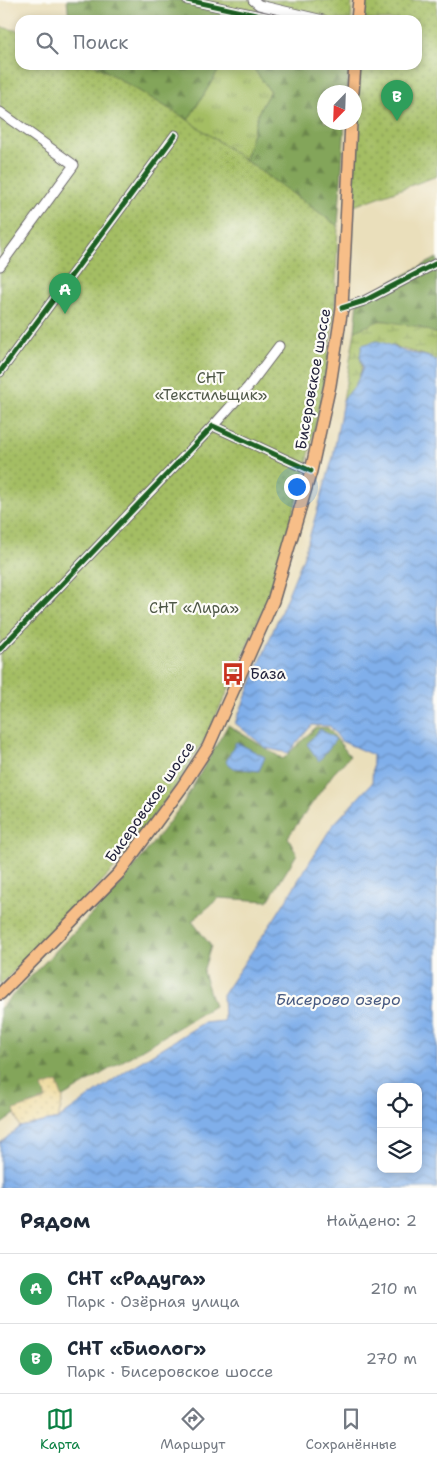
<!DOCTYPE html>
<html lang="ru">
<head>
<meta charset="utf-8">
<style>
  body { margin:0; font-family:"Shantell Sans",sans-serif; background:#f6f6f7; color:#1f2937 }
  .controls { position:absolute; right:15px; bottom:15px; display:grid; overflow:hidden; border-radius:10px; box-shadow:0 2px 8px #0003 }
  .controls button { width:45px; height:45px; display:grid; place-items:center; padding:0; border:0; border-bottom:1px solid #e0e1e3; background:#fff; color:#1f2937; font:25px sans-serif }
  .compass { position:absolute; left:317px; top:85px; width:45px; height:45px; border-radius:50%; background:#fff; box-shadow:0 2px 8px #0003; rotate:203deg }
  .you { position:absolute; left:296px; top:486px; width:18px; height:18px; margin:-12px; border:4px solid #fff; border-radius:50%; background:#1a73e8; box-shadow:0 0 0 8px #1a73e833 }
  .badge { display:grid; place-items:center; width:32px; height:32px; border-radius:50%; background:#0b8043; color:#fff; font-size:16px; font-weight:700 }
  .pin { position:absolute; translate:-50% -41px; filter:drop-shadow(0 1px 2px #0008) }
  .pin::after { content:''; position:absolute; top:26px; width:18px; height:15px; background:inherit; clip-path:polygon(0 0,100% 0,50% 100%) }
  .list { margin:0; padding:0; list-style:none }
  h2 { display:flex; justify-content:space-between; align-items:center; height:65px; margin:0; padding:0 20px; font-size:21px }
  h2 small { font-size:16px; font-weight:400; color:#747a83 }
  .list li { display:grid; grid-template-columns:32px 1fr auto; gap:15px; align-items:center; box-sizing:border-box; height:70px; padding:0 20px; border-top:1px solid #e0e1e3 }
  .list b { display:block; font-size:19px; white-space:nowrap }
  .list p { margin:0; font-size:16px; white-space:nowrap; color:#747a83 }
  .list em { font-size:16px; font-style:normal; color:#747a83 }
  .icon { flex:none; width:28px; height:28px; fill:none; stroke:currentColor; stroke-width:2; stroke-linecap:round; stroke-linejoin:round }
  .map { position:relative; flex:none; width:437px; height:1188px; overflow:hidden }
  .search { position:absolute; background:#fff; box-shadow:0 2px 8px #0003; left:15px; right:15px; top:15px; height:55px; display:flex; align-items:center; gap:12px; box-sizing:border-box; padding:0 18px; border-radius:15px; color:#747a83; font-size:19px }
  .sheet { height:205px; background:#fff }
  nav { display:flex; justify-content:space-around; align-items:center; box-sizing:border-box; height:70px; border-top:1px solid #e0e1e3; background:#fff; font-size:14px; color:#747a83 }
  nav a { display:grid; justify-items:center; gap:2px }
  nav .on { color:#0b8043 }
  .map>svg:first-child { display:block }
  .grass { fill:url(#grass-tufts); stroke:#637050 }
  .forest { fill:url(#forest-firs); stroke:#52644a }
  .wetland { fill:url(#wetland-marsh); stroke:#637050 }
  .sand { fill:url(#sand-dots); stroke:#887e6c }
  .park { fill:url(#park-dots); stroke:#637050 }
  .water { fill:url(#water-waves); stroke:#516892; fill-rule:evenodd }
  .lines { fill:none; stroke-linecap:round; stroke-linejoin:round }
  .minor-casing { stroke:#686468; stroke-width:11 }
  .major-casing { stroke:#686468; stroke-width:14 }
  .minor { stroke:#fff; stroke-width:9 }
  .major { stroke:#f7be88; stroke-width:11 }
  .cycleway-casing { stroke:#fdfcf7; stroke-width:8 }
  .cycleway { stroke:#1b5e20; stroke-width:5 }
  .labels { text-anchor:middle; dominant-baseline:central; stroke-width:4.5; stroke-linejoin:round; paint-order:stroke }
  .park-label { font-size:15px; fill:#505949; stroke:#fdfcf7 }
  .street-label { font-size:15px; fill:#22223b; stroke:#fdfcf7 }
  .poi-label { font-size:15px; fill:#22223b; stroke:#fdfcf7; text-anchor:start }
  .water-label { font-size:16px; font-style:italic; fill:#485a81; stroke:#fdfcf7 }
</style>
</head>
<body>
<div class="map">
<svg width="437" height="1188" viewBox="0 0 437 1188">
  <defs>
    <pattern id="grass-tufts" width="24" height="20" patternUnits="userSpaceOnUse" patternTransform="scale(1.25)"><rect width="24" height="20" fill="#a4be64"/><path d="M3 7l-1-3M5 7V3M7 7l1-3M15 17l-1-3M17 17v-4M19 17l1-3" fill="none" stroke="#859a54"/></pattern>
    <pattern id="forest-firs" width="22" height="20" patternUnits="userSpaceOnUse" patternTransform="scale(1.25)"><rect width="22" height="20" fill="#83a55a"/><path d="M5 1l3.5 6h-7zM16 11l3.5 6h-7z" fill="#6b864c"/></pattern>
    <pattern id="wetland-marsh" width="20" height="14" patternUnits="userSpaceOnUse" patternTransform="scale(1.25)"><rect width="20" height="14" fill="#a4be64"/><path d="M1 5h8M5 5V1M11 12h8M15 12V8" fill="none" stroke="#859a54"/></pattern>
    <pattern id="sand-dots" width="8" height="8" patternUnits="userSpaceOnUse" patternTransform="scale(1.25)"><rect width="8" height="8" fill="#eeda9e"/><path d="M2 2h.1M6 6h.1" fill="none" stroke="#ccbb89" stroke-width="1.8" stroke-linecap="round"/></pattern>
    <pattern id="park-dots" width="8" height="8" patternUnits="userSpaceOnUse" patternTransform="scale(1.25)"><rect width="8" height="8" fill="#a4be64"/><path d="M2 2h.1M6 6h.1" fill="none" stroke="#859a54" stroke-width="1.8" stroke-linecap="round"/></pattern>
    <pattern id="water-waves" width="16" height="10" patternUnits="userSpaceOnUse" patternTransform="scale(1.25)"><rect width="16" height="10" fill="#80afea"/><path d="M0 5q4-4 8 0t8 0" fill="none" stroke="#688ebf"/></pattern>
  </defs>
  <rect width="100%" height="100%" fill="#fdfcf7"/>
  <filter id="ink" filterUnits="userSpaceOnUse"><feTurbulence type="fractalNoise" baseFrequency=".02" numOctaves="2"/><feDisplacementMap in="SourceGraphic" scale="10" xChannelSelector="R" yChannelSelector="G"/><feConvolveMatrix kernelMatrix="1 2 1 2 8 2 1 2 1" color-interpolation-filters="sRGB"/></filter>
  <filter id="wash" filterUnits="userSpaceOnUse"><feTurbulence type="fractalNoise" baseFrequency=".0096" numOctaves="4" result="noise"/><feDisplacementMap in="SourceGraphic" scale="20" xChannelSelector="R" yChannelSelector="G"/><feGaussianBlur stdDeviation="1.12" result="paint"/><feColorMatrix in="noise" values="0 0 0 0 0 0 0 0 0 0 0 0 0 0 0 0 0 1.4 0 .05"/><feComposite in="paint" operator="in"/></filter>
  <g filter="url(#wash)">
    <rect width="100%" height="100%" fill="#eadfbb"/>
    <!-- grass -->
    <path class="grass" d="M222 65H251L270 91 259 111 245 160 188 120Z"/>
    <!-- forest -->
    <path class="forest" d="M67 0H187L279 20H69Z
      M95 65H222L188 120Z
      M251 65H349L347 92H324V122L345 123 338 226 245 160 259 111 270 91Z
      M437 258V334L419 327 355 331 358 299Z
      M228 725 283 759 316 727 328 728 350 756 333 774 288 837 297 854 268 901 219 898 192 921 211 946 203 972 214 1006 58 1100 26 1106 0 1125V1008L122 883 182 805Z"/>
    <!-- wetland -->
    <path class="wetland" d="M381 320 419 327 437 334V361C423 352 406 352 392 345L360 356C365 375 355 386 343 400L355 331Z"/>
    <!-- sand -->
    <path class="sand" d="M57 1082 63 1099 58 1119 20 1127 14 1110 46 1099 42 1087Z"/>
    <!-- park -->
    <path class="park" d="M187 0H352L351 20H279Z
      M364 0H437V176L351 207 360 65H417V20H363Z
      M0 27 20 31V65H95L188 120 338 226 335 309 324 384 306 469 267 599 227 693 202 744 177 784 114 869 0 985Z"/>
    <!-- water -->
    <path class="water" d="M377 341C386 343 394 347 403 351 414 355 427 354 437 361V1188H0V1143L20 1127 58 1119 130 1068 203 1023 224 1021 223 994 276 916 332 826 372 783 373 755 341 741 330 726 312 725 288 753 266 748 235 723 303 558 333 457 343 400 355 386 363 368 360 356 362 345ZM381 1087H418V1169H381Z
      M320 729 336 739 319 761 307 744Z
      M236 742 265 757 259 771 234 768 226 762Z"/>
  </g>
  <g filter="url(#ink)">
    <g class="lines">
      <defs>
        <path id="minor" d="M187 0 279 20
          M253 0 259 5 323 20
          M0 112 74 165 0 266
          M342 308 364 301 437 263
          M0 372 175 135
          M213 426 248 387 279 346
          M0 649 213 426 311 471"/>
        <path id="major" d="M357 20 359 0
          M353 92 355 65
          M0 994 119 873 182 787 208 747 273 601 311 471 330 385 342 308 351 122"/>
      </defs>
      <!-- minor casing -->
      <use href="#minor" class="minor-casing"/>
      <!-- major casing -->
      <use href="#major" class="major-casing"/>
      <!-- minor -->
      <use href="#minor" class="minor"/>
      <!-- major -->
      <use href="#major" class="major"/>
      <defs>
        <path id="cycleway" d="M187 0 279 20
          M342 308 364 301 437 263
          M0 372 175 135
          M0 649 213 426 311 471"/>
      </defs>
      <!-- cycleway casing -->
      <use href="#cycleway" class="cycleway-casing"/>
      <!-- cycleway -->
      <use href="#cycleway" class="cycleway"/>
    </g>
  </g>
  <!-- icons -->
  <defs>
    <symbol id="bus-bare" viewBox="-9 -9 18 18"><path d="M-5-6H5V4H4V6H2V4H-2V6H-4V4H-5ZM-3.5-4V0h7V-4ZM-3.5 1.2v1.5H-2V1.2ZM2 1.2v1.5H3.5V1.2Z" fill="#c8321e" stroke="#fdfcf7" stroke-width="2.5" paint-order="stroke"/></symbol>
  </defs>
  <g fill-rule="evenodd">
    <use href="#bus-bare" x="217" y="658" width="32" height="32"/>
  </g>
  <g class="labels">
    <!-- park labels -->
    <g class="park-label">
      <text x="211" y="378">СНТ<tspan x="211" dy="17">«Текстильщик»</tspan></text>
      <text x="194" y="608">СНТ «Лира»</text>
    </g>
    <!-- street labels -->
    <g class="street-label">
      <text transform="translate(313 379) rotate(-80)">Бисеровское шоссе</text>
      <text transform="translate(150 802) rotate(-55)">Бисеровское шоссе</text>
    </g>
    <!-- poi labels -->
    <g class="poi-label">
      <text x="250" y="674">База</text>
    </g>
    <!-- water labels -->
    <g class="water-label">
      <text x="338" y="999">Бисерово озеро</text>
    </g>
  </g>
</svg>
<div class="controls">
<button><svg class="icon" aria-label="locate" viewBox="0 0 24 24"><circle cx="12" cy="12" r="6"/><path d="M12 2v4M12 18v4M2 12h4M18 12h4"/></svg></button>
<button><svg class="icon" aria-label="layers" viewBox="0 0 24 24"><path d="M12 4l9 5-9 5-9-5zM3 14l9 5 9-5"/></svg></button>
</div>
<svg class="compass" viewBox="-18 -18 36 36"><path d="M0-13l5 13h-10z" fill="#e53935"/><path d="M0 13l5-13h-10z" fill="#747a83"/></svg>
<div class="you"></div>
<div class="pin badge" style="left:65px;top:314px;background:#2e9e5b">A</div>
<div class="pin badge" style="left:397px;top:121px;background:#2e9e5b">B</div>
<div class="search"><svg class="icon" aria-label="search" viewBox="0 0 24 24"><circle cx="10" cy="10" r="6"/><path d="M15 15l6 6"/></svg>Поиск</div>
</div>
<section class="sheet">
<h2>Рядом<small>Найдено: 2</small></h2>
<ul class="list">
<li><span class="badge" style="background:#2e9e5b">A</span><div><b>СНТ «Радуга»</b><p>Парк · Озёрная улица</p></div><em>210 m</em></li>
<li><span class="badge" style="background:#2e9e5b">B</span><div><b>СНТ «Биолог»</b><p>Парк · Бисеровское шоссе</p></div><em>270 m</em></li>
</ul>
</section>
<nav>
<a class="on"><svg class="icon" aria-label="map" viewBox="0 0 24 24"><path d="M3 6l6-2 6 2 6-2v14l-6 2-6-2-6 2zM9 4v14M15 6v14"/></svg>Карта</a>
<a><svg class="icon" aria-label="directions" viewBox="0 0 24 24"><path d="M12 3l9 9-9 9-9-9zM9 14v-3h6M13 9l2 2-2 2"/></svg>Маршрут</a>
<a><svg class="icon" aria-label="saved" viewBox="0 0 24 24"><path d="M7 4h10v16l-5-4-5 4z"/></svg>Сохранённые</a>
</nav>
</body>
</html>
